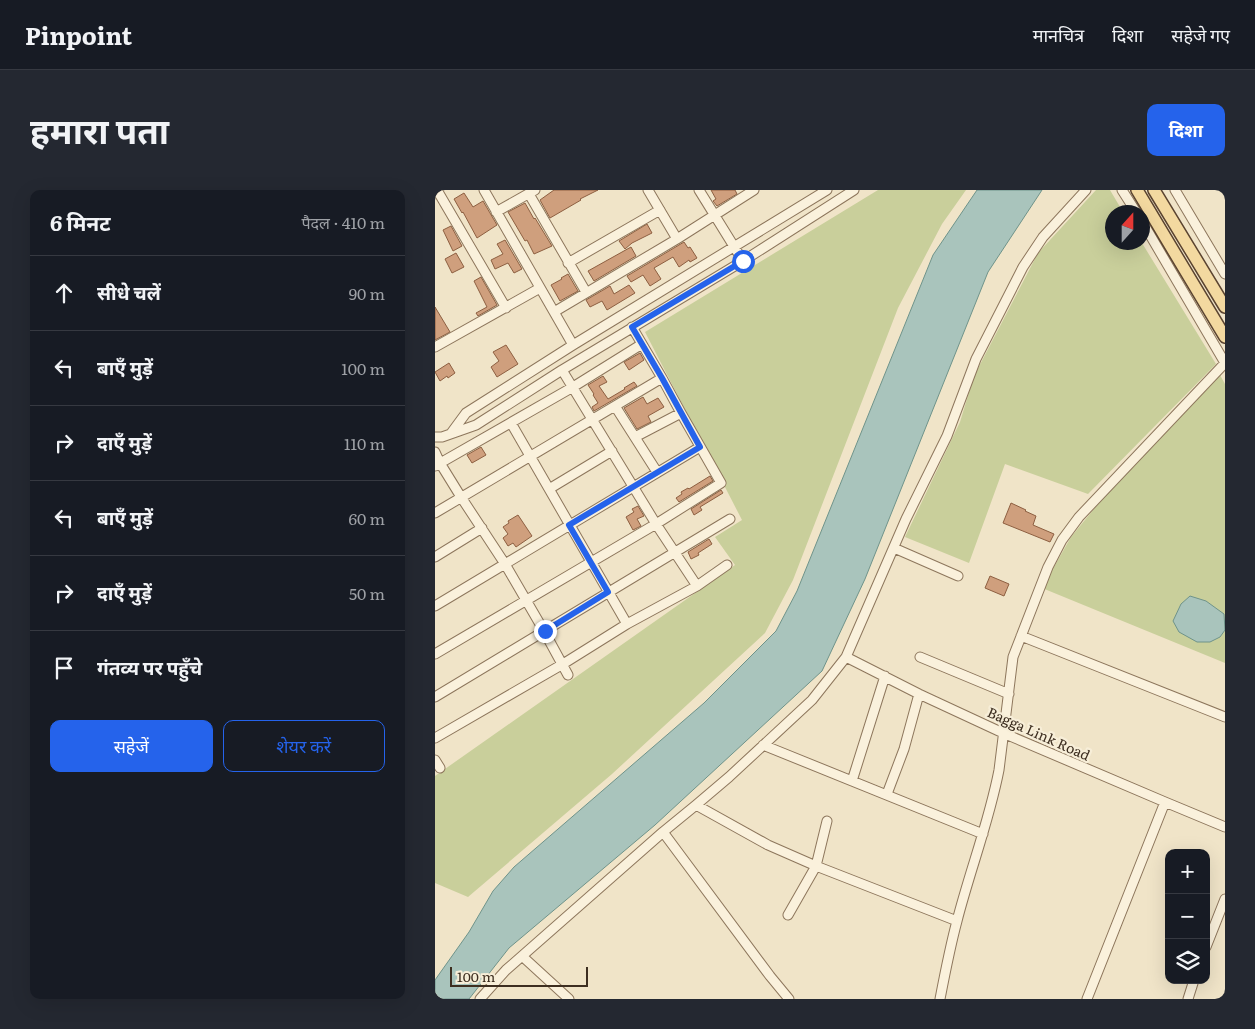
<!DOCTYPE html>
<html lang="hi">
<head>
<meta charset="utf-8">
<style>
  body { margin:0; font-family:Literata,"Noto Sans Devanagari",serif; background:#242831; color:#f1f3f6 }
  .controls { position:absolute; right:15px; bottom:15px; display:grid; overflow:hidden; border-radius:10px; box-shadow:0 5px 20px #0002 }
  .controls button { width:45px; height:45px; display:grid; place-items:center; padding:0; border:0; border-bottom:1px solid #363941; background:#171b24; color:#f1f3f6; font:25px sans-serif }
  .compass { position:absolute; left:670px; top:15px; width:45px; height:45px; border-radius:50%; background:#171b24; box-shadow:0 5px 20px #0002; rotate:21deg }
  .scale { position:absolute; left:15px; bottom:12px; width:138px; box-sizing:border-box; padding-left:5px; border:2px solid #3d2e20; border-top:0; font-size:14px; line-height:18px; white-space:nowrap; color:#3d2e20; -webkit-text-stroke:4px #f7eed8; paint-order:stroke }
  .stop { position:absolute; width:15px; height:15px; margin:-11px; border:4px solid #2563eb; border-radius:50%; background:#fff }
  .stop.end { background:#2563eb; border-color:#fff; box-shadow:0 1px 5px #0008 }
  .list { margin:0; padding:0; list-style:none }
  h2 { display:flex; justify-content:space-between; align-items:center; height:65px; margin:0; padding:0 20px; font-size:21px }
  h2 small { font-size:16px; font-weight:400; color:#9ea1a6 }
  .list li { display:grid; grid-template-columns:32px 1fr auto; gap:15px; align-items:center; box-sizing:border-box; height:75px; padding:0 20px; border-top:1px solid #363941 }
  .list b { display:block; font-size:19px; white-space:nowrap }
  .list em { font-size:16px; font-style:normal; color:#9ea1a6 }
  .actions { display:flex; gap:10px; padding:15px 20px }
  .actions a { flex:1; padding:11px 0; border:1px solid #2563eb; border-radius:10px; text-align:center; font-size:18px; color:#2563eb }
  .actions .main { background:#2563eb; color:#fff }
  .icon { flex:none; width:28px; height:28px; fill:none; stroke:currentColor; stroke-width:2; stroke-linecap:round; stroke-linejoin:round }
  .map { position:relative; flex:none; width:790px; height:809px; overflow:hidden; border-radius:10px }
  header { display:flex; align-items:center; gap:30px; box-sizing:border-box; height:70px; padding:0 25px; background:#171b24; border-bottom:1px solid #363941 }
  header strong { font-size:24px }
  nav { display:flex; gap:28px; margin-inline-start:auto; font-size:18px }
  .intro { display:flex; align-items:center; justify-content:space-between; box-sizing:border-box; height:120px; padding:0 30px }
  h1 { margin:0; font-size:35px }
  .button { padding:12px 22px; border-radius:10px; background:#2563eb; color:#fff; font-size:18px; font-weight:700 }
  main { display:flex; gap:30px; padding:0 30px }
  aside { flex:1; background:#171b24; border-radius:10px; box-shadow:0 5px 20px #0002 }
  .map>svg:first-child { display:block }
  .green { fill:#c9cf9b }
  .water { fill:#a9c4bc; stroke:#6f938a }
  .building { fill:#cf9f7d; stroke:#8d5f41 }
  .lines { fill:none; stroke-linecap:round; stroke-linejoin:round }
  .minor-casing { stroke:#8d765c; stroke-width:11 }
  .major-casing { stroke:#5b4430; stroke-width:14 }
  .minor { stroke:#faf1dc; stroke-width:9 }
  .major { stroke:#f3d9a0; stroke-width:11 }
  .route { stroke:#2563eb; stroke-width:6 }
  .labels { text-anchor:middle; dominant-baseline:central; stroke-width:4.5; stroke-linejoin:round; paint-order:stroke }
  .street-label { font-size:14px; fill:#3d2e20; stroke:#f7eed8 }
</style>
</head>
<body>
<header>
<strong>Pinpoint</strong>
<nav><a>मानचित्र</a><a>दिशा</a><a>सहेजे गए</a></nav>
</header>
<div class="intro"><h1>हमारा पता</h1><a class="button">दिशा</a></div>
<main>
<aside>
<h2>6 मिनट<small>पैदल · 410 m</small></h2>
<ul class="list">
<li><svg class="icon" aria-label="ahead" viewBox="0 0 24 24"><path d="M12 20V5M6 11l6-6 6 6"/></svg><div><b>सीधे चलें</b></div><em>90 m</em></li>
<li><svg class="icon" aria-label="left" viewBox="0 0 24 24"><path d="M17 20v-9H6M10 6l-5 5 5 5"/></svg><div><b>बाएँ मुड़ें</b></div><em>100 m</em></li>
<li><svg class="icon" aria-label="right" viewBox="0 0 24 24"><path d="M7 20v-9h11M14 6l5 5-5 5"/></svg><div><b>दाएँ मुड़ें</b></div><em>110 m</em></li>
<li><svg class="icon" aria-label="left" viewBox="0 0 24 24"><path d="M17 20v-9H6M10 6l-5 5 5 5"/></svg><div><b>बाएँ मुड़ें</b></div><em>60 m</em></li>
<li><svg class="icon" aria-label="right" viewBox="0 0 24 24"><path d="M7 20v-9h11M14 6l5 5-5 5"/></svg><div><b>दाएँ मुड़ें</b></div><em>50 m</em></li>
<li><svg class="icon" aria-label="arrive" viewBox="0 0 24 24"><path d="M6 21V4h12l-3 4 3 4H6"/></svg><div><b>गंतव्य पर पहुँचे</b></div></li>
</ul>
<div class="actions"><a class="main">सहेजें</a><a>शेयर करें</a></div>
</aside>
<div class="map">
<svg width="790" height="809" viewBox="0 0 790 809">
  <rect width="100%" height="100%" fill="#f0e4c8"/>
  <!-- green -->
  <path class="green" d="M443 0H531L507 34 463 118 358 390 330 443 177 584 33 707 0 693V586L300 375 280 347 307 330 210 142Z
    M661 0H675L688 22H678V52L707 53 781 174 653 304 570 274 534 373 470 347 525 232 539 186 603 63Z
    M785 185 790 194V473L607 398 636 347 672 303Z"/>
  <!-- water -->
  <path class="water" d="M542 0H607L553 82 430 389 387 481 220 635 74 758 34 809H0V790L34 742 58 701 79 677 269 513 341 441 362 401 498 65Z
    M755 406 771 411 789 424 790 440 785 447 775 452H762L744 442 738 431 746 414Z"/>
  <!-- building -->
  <path class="building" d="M119 0H163L145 9 146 10 115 28 105 10Z
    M276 0H300L302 4 282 16 278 11 281 9Z
    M29 3 38 17 48 11 62 35 42 48 28 22 27 23 19 9Z
    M90 13 99 29 100 28 117 56 99 64 92 50 90 51 73 22Z
    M212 34 217 43 197 53 190 59 184 51Z
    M16 36 27 56 18 61 8 40Z
    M70 50 87 79 79 83 73 73 60 79 56 70 68 64 62 54Z
    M249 52 253 58 255 57 262 68 255 72 254 70 244 77 238 67 219 78 226 89 215 96 208 85 196 92 192 86Z
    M196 57 201 66 159 91 153 81Z
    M21 63 29 77 17 83 10 69Z
    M133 84 143 101 125 111 116 95 127 89 126 88Z
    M46 87 62 115 43 126 41 123 52 117 39 91Z
    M194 95 200 103 172 120 167 111 155 117 151 110 175 96 179 104Z
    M0 117 15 142 0 150Z
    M71 155 83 174 62 187 56 177 64 171 58 162Z
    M205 163 209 170 194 180 189 172Z
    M14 173 20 183 13 188 12 186 5 191 0 182Z
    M168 186 172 192 164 196 173 209 190 199 189 198 199 192 202 196 159 221 157 217 163 213 158 205 159 204 153 195Z
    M208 207 212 214 223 208 229 217 213 226 216 232 202 239 189 218Z
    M46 257 51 265 37 273 32 265Z
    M275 286 278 291 244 312 241 308 247 304 246 302 253 298 254 299Z
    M286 300 288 303 265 317 267 320 259 325 256 319Z
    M576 313 591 320 590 321 601 326 598 335 619 344 615 352 568 333Z
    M203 316 209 326 202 329 206 336 198 340 191 327 199 322 197 319Z
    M83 325 97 346 81 357 78 353 73 356 68 348 73 344 68 337 74 333 73 331Z
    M274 349 277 354 263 363 264 365 256 369 253 362Z
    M555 386 574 394 569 406 550 398Z"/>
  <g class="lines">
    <defs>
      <path id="minor" d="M2 0 71 118
        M49 0 138 155
        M213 0 242 49
        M264 0 308 71
        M687 0 701 22
        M740 0 790 84
        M94 4 151 102
        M61 22 100 0
        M708 33 790 173
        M133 73 225 20
        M119 122 242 49 319 0
        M0 157 105 98
        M127 180 221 334 262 396
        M180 216 222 282
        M76 233 192 434
        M17 242 31 223 138 155 392 0
        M0 247H7L41 235 127 180 308 71 419 0
        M200 247 246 223
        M0 262 5 273 26 307 70 374 109 441 133 485
        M0 276 138 197 207 154
        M114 299 177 261
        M0 323 227 188
        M459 358 523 386
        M0 367 47 338
        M0 416 265 257
        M586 446 790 527
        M0 464 221 334 286 293 246 223 227 188 197 137
        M411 467 484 504 568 543 730 612 790 637
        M485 467 574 504
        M0 507 295 329
        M0 548 128 474 192 434 262 396 292 375
        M328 555 548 644
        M0 570 5 578
        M417 591 450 486
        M452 604 469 559 484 504
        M261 615 333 655 381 676 522 731
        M228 642 335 786 354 809
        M353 725 381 676 392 631
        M771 757 790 709
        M87 766 134 809
        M45 809 71 780 228 642 261 615 294 587 377 510 411 467 471 329 512 246 541 169 588 77 608 47 651 0
        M505 809C510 783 515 757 522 731 535 680 554 632 564 580L578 467 613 377 627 350 644 327 790 173
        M652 809 730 612
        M753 809 759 790"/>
      <path id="major" d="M702 0 790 147
        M719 0 790 117"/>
    </defs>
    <!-- minor casing -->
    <use href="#minor" class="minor-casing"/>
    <!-- major casing -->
    <use href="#major" class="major-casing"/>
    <!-- minor -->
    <use href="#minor" class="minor"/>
    <!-- major -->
    <use href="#major" class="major"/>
  </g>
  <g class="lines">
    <!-- route -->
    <path class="route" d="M110 441 173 402 134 335 265 257 227 188 197 137 308 71"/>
  </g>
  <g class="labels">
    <!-- street labels -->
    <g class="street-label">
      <text transform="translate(604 543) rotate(24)">Bagga Link Road</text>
    </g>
  </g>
</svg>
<div class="controls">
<button>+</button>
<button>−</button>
<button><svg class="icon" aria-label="layers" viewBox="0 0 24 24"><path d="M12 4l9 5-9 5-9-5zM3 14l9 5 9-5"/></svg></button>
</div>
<svg class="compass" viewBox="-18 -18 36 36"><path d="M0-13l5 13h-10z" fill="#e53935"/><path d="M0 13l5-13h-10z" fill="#9ea1a6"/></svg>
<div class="scale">100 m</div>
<div class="stop" style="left:308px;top:71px"></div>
<div class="stop end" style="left:110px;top:441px"></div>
</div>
</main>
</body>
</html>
